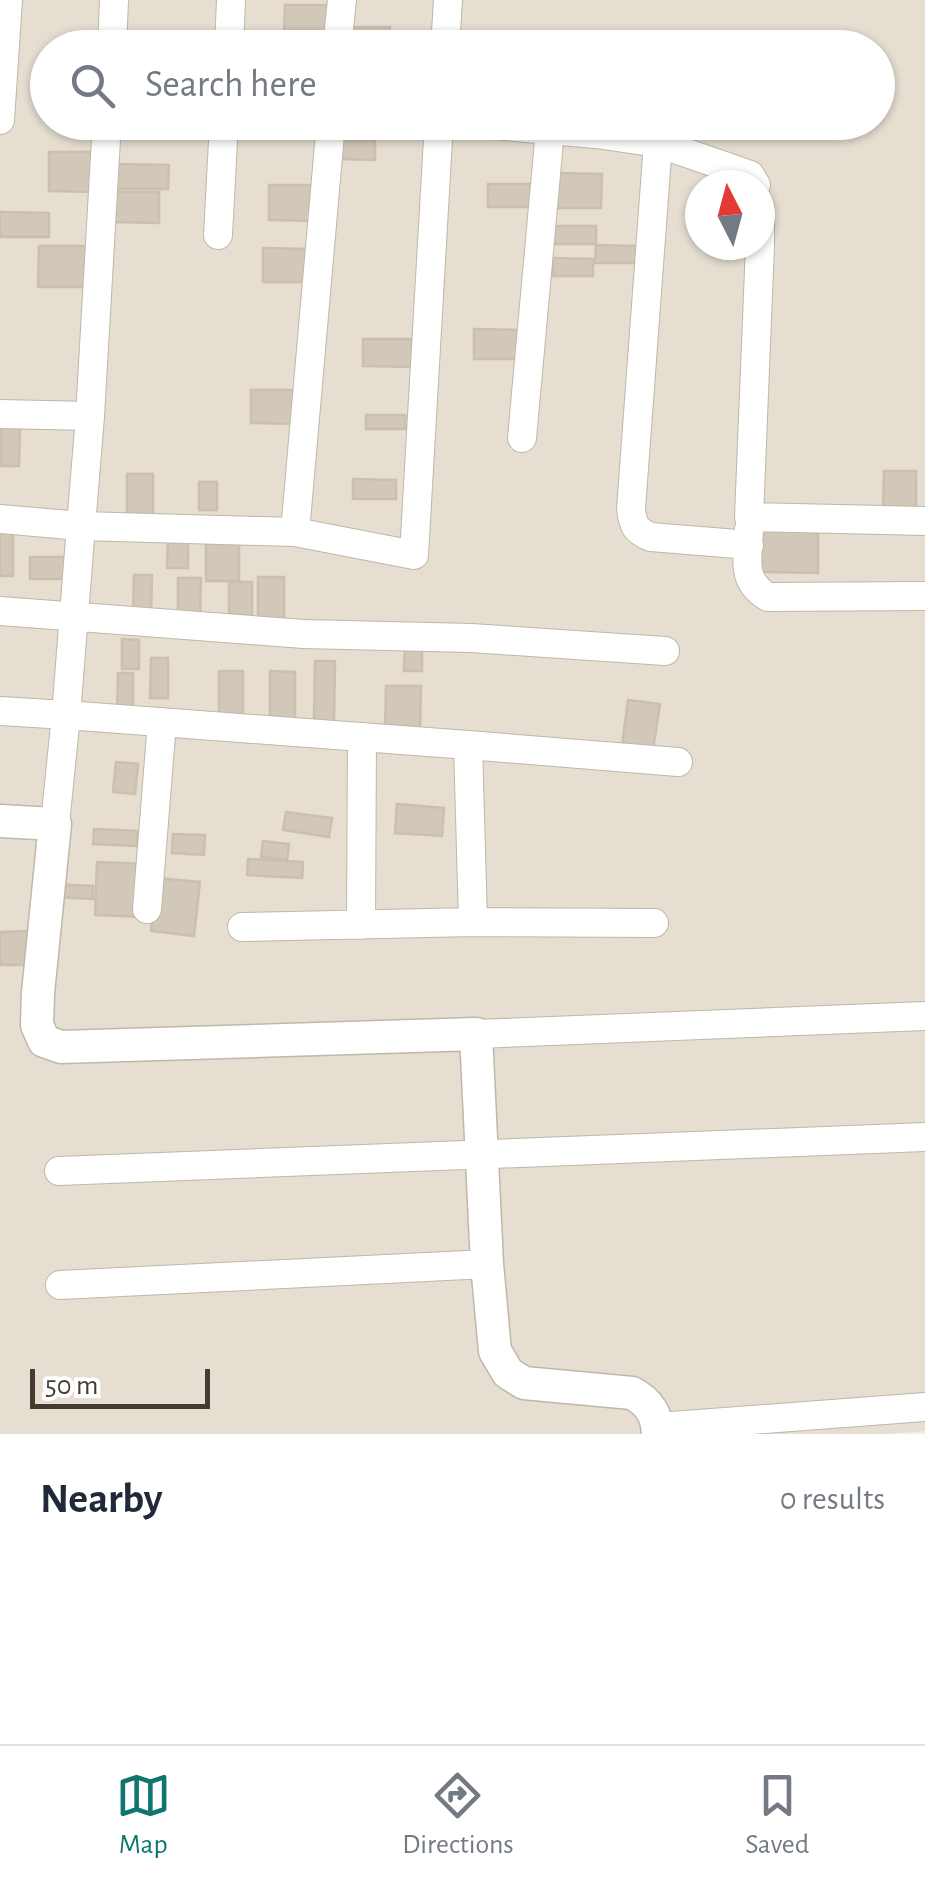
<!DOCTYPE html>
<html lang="en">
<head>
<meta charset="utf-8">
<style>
  body { margin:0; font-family:"Alegreya Sans",sans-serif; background:#f2f2f3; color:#1f2937 }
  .compass { position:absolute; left:685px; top:170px; width:90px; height:90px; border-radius:50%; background:#fff; box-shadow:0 2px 8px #0004; rotate:354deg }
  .scale { position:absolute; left:30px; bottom:25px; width:180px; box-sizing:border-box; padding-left:10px; border:5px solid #433c33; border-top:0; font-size:28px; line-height:35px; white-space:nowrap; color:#433c33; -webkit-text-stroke:8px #fff; paint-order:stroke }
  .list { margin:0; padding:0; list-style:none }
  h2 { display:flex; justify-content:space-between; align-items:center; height:130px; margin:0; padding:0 40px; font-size:42px }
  h2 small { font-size:32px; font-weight:400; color:#747a83 }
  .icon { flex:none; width:55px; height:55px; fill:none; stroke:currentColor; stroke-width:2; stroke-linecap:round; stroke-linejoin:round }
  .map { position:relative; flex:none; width:925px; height:1434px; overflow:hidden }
  .search { position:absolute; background:#fff; box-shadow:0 2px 8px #0004; left:30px; right:30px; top:30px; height:110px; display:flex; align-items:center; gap:25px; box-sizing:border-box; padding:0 35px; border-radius:55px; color:#747a83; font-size:38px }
  .sheet { height:310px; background:#fff }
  nav { display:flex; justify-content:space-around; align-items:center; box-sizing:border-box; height:140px; border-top:2px solid #e0e1e3; background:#fff; font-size:28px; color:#747a83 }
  nav a { display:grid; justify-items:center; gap:5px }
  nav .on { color:#0f766e }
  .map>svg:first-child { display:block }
  .residential { fill:#e5ded1; fill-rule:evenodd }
  .building { fill:#d2c8b9; stroke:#cdbfac; stroke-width:2.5 }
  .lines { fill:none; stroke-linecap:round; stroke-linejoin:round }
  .minor-casing { stroke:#bfb7a9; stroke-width:30 }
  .tertiary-casing { stroke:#bfb7a9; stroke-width:35 }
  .minor { stroke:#fff; stroke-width:28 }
  .tertiary { stroke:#fff; stroke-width:32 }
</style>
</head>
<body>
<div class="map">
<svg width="925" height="1434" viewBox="0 0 925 1434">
  <rect width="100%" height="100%" fill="#f1ede3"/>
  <!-- residential -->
  <path class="residential" d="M0 0H925V1431L885 1434H0ZM48 48H878V122H48ZM700 185H760V245H700Z"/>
  <!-- building -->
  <path class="building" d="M285 5H328V37L284 36Z
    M348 27H390L389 48H348Z
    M239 34H282V48H239Z
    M123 38H173V48H123Z
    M254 122H277V135L254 134Z
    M338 140H375V160L338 159Z
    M49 152H99L98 192 49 191Z
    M116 164 169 165 168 189H116Z
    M555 173 602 174 601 208H555Z
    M488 184H541L540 207H488Z
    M269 185H318V221L269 220Z
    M113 192H159V223L113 222Z
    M0 212 49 213V237H0Z
    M550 226H596V244H550Z
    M596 245 637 246V263H595Z
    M39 246H89L88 287H38Z
    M263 248 307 249V282H263Z
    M553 258 593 259V276H553Z
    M474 329 521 330V359H474Z
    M363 339H414V367L363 366Z
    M251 390H299V424L251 423Z
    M366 415H405V429H366Z
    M1 422H20L19 466H1Z
    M884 471H916V512L883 511Z
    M127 474H153V521H127Z
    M353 479 396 480V499H353Z
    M199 482H217V510H199Z
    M0 528H13V576H0Z
    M759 529 818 530V573L759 572Z
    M206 537H239V581H206Z
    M168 538 188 539V568H167Z
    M30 557H65V579H30Z
    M134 575H152L151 613H133Z
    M258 577H284V622L258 621Z
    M178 578H201L200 618H178Z
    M229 582H252V625H229Z
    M122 639 139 640V669H122Z
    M405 639H422V671H404Z
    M151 658H168V698H150Z
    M315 661H335L334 722H314Z
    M219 671H243V717H219Z
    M270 671 295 672V722L270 721Z
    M118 673H133V714H117Z
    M386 686H421L420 730H385Z
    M628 700 660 704 653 750 622 746Z
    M116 762 138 764 135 794 113 792Z
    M397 804 444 808 442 836 395 833Z
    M286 812 332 818 329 837 283 830Z
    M94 829 137 831V846L93 844Z
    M173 834 205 835 204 855 172 853Z
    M263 841 289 844 287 860 261 857Z
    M248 859 303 862 302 878 247 875Z
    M97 862 146 864 144 917 95 915Z
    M156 878 200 882 194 936 151 931Z
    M53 884 93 886V899L52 897Z
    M28 931V965H0V932Z"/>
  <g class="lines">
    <defs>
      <path id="minor" d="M112 48 114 0
        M229 48 231 0
        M337 48 342 0
        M445 48 448 0
        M0 120 8 0
        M458 122 596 134 658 143 750 175 756 185
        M658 143 631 509C633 526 636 531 651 537L749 545
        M760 208V242
        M218 235 224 122
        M760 245 749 517 925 521
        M0 414 90 416 81 526 295 532 414 555 439 122
        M90 416 107 122
        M522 438 550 130
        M0 519 81 526 66 715 0 711
        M749 529C748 557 740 581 768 597L925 596
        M295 532 331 122
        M0 611 304 634 471 638 665 651
        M55 824 66 715 468 745
        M147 909 162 722
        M473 922 468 745 678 762
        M361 925 362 737
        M242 927 473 922 654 923
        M476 1034 925 1016
        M59 1171 925 1137
        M60 1285 487 1264
        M658 1427 925 1407"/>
      <path id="tertiary" d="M0 821 55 824 38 993 37 1025 44 1041 61 1047 476 1034 487 1264 495 1351 508 1373 524 1383 632 1393C649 1402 657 1414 658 1434"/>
    </defs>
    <!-- minor casing -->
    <use href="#minor" class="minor-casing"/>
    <!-- tertiary casing -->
    <use href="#tertiary" class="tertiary-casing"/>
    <!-- minor -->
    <use href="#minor" class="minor"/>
    <!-- tertiary -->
    <use href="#tertiary" class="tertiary"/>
  </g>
</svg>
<svg class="compass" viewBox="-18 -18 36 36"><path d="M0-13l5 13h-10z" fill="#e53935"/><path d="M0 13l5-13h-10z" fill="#747a83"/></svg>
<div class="scale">50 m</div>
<div class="search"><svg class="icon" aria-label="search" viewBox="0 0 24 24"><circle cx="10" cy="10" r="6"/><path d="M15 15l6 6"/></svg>Search here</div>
</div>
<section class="sheet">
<h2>Nearby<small>0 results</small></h2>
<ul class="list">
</ul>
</section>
<nav>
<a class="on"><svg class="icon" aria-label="map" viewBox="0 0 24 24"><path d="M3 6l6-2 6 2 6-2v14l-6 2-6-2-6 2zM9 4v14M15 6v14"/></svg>Map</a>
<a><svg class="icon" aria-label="directions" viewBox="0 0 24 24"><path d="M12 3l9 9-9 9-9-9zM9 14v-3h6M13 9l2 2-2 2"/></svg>Directions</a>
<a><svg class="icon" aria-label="saved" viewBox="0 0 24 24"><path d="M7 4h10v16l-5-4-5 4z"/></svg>Saved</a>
</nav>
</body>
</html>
